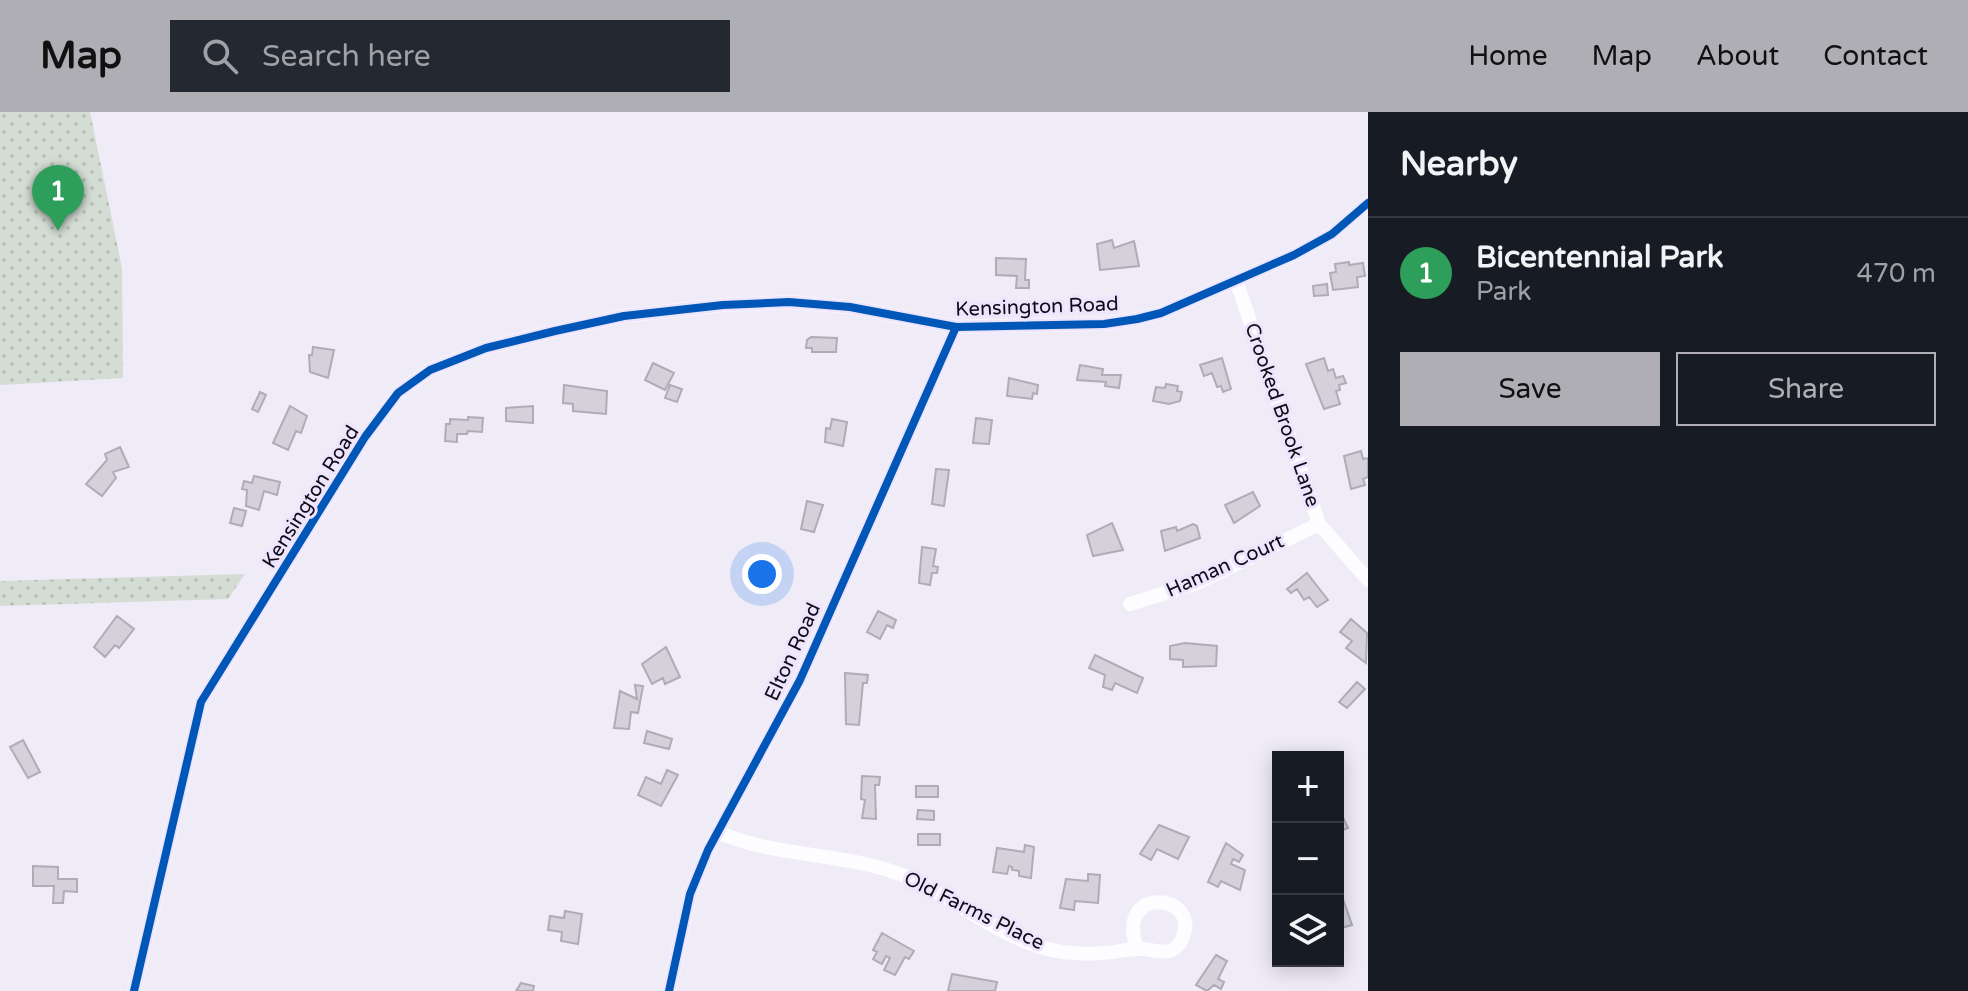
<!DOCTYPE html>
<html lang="en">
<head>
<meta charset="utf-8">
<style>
  body { margin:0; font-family:"Varela Round",sans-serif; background:#242831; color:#f1f3f6 }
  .controls { position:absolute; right:24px; bottom:24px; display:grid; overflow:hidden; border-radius:0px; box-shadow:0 4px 20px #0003 }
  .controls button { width:72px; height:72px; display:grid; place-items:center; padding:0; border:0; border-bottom:2px solid #363941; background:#171b24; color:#f1f3f6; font:40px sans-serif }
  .you { position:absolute; left:762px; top:462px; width:28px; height:28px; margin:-20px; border:6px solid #fff; border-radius:50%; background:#1a73e8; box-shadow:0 0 0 12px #1a73e833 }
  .badge { display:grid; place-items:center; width:52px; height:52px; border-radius:50%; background:#aeaeb4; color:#fff; font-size:26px; font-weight:700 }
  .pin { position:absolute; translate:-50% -66px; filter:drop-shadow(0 2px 4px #0008) }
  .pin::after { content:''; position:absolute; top:42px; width:28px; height:24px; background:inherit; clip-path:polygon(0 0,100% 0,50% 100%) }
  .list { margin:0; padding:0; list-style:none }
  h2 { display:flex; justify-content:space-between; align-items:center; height:104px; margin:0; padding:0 32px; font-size:34px }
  h2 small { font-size:26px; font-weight:400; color:#9ea1a6 }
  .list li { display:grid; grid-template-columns:52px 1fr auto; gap:24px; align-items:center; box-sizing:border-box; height:112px; padding:0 32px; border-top:2px solid #363941 }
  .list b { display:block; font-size:30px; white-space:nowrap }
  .list p { margin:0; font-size:26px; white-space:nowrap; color:#9ea1a6 }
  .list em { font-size:26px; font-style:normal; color:#9ea1a6 }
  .actions { display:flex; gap:16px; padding:24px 32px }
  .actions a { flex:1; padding:18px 0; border:2px solid #aeaeb4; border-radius:0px; text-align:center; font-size:28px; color:#aeaeb4 }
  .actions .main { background:#aeaeb4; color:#111 }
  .icon { flex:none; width:44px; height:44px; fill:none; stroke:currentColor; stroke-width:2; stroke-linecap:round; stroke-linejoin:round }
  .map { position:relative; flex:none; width:1368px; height:879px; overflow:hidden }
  header { display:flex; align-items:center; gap:48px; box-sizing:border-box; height:112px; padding:0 40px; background:#aeaeb4; color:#111 }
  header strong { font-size:38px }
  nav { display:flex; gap:44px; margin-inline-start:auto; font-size:28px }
  .search { width:560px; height:72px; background:#242831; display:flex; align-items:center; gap:20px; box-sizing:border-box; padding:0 28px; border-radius:0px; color:#9ea1a6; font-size:30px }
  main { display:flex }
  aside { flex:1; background:#171b24 }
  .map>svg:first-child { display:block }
  .green { fill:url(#green-dots) }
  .building { fill:#d4d1db; stroke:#b0acb7; stroke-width:2 }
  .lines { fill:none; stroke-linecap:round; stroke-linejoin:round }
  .minor { stroke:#fdfcfe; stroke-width:14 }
  .cycleway-casing { stroke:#ede5fd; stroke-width:13 }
  .cycleway { stroke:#0057b8; stroke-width:8 }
  .labels { text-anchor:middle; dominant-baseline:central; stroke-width:6; stroke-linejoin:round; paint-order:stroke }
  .street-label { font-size:20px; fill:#0f0c15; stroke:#ede5fd }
</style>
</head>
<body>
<header>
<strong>Map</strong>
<div class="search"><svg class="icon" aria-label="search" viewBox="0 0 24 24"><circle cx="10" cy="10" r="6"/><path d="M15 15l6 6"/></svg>Search here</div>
<nav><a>Home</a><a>Map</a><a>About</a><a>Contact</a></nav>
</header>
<main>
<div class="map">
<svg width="1368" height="879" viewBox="0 0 1368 879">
  <defs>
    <pattern id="green-dots" width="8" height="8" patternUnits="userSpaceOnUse" patternTransform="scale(2)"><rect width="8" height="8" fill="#d3ddd4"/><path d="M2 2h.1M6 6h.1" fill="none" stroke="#b4bcb5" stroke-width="1.8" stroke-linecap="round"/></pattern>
  </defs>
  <rect width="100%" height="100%" fill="#efebf7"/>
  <!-- green -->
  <path class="green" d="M0 0H90L122 156 123 266 0 273Z
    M245 462 228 487 0 494V469Z"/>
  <!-- building -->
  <path class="building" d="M1112 128 1114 136 1134 129 1139 154 1100 158 1097 132Z
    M996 146 1026 147 1025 168H1029V176H1016L1017 164 996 163Z
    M1349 150V153L1363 151 1365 164 1357 165 1358 175 1333 178 1330 161 1336 160 1335 152Z
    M1327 172 1328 183 1314 184 1313 174Z
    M811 225 837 226 836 240H812V236H806L807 228Z
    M313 235 334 238 328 266 310 260 309 243H312Z
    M1222 246 1231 277 1223 280 1221 274 1217 275 1212 261 1204 264 1200 253Z
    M1324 246 1328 259 1333 257 1336 266 1343 264 1346 271 1339 273 1340 278 1336 279 1340 292 1324 297 1306 252Z
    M653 251 674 261 665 278 645 268Z
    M1080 253 1103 257 1102 263H1121L1119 276 1105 274 1106 270 1077 268Z
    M1009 266 1038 273 1037 282 1033 281 1032 287 1007 284Z
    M1166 272 1178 274 1177 279 1182 280 1180 289 1169 292 1153 289 1156 275 1165 276Z
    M564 273 607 279 606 302 573 299V292L563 291Z
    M670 273 682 277 677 290 665 286Z
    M260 280 266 283 258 300 252 297Z
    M290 294 307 304 301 321 296 319 288 338 273 331Z
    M533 294V311L506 309V296Z
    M468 305 483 306 482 320 468 319 467 322H457V330L445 329 446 312H450V307L468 308Z
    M976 306 992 308 989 332 973 331Z
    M832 307 847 310 843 334 825 330 826 316 830 317Z
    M120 335 129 355 113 360 116 366 102 384 86 372 107 348 105 342Z
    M1361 339 1363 347 1368 346V365L1363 367 1365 373 1351 377 1344 344Z
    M936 357 949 358 944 394 932 392Z
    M254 364 280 370 277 383 264 379 259 398 246 394 247 378 242 377 244 369 252 371Z
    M1253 380 1260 394 1234 411 1225 393Z
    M807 389 823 393 814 420 801 417Z
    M234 396 246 399 242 414 230 411Z
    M1112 411 1123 438 1093 444 1087 423Z
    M1193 412 1197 414 1200 426 1165 439 1161 419 1176 415 1177 419Z
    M922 435 936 437 933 454 938 455 937 461H932L930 473 919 471Z
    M1307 461 1328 488 1317 495 1309 485 1304 488 1297 477 1291 481 1287 477Z
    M878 499 896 508 893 516 887 513 880 527 867 520Z
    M117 504 134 517 119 536 115 533 105 545 94 535Z
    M1351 507 1367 521 1366 551 1346 536 1352 529 1340 520Z
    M1185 531 1217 534 1216 554 1183 555V548L1170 547V534Z
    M666 535 680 565 665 572 663 566 652 572 642 552Z
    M1095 543 1143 566 1137 581 1115 571 1112 578 1103 575 1105 563 1089 556Z
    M845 561 868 563 867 571H863L859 613 846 612Z
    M1357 570 1365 577 1347 596 1339 590Z
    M635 573 643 574 638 601 631 600 629 617 614 616 620 579 637 587Z
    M647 619 672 627 669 637 644 631Z
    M23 628 40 660 28 666 10 635Z
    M667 658 678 663 661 694 638 683 646 665 661 672Z
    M862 664 880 665 879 673H875L876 707 862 706 865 688 861 687Z
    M916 674H938V685H916Z
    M1338 695 1348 716 1338 720Z
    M918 698 934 699V708L917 707Z
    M1159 713 1189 725 1178 747 1157 737 1151 748 1140 742Z
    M918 722H940V733H918Z
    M1226 731 1243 743 1239 750 1233 747 1231 752 1245 758 1240 778 1221 769 1218 775 1208 770Z
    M1025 733 1034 735 1031 766 1019 764V759L1012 758V755L1009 754 1007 762 993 760 997 736 1024 740Z
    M33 754 58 755V767H77V780L64 779 63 791H53L54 774H33Z
    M1088 762 1100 763 1098 791 1075 789 1074 798 1060 796 1066 767 1088 769Z
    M1343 787 1352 813 1338 817V789Z
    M565 799 582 802 578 832 561 829 562 820 548 818 550 804 564 806Z
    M882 821 914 839 909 847 905 845 895 863 884 858 890 846 886 844 882 852 873 847 877 840 873 838Z
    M1216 843 1227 849 1218 867 1224 870 1221 877 1214 873 1207 879 1196 873Z
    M952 862 997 870 995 879H948Z
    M521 871 534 874 533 879H516Z"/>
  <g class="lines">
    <!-- minor -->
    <path class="minor" d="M1236 168 1319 412 1368 468
      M1130 492 1197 471 1319 412
      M718 720C776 746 843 740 902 763 958 786 1012 838 1073 841 1095 843 1113 840 1134 837 1150 834 1172 850 1182 827 1203 781 1114 772 1137 836
      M134 879 201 590 365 325 398 281 430 258 486 236 555 219 624 204 723 193 789 190 850 195 956 215 1104 212 1137 207 1161 201 1294 143 1332 122 1368 91
      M669 879 690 782 708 738 800 568 956 215"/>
    <defs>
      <path id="cycleway" d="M134 879 201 590 365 325 398 281 430 258 486 236 555 219 624 204 723 193 789 190 850 195 956 215 1104 212 1137 207 1161 201 1294 143 1332 122 1368 91
        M669 879 690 782 708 738 800 568 956 215"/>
    </defs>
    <!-- cycleway casing -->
    <use href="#cycleway" class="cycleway-casing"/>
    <!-- cycleway -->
    <use href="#cycleway" class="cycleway"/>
  </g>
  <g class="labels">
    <!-- street labels -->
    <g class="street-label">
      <text transform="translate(1037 195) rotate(-2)">Kensington Road</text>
      <text transform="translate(1282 303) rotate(71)">Crooked Brook Lane</text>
      <text transform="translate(311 385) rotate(-58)">Kensington Road</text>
      <text transform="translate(1225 454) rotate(-24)">Haman Court</text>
      <text transform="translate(793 540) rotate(-65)">Elton Road</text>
      <text transform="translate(974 799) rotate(26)">Old Farms Place</text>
    </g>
  </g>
</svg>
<div class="controls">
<button>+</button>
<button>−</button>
<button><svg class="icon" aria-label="layers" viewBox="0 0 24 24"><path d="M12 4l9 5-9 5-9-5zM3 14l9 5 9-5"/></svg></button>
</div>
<div class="you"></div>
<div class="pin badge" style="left:58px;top:119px;background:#2e9e5b">1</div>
</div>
<aside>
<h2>Nearby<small></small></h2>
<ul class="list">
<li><span class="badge" style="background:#2e9e5b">1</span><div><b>Bicentennial Park</b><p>Park</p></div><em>470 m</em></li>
</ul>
<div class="actions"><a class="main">Save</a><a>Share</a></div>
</aside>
</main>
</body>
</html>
